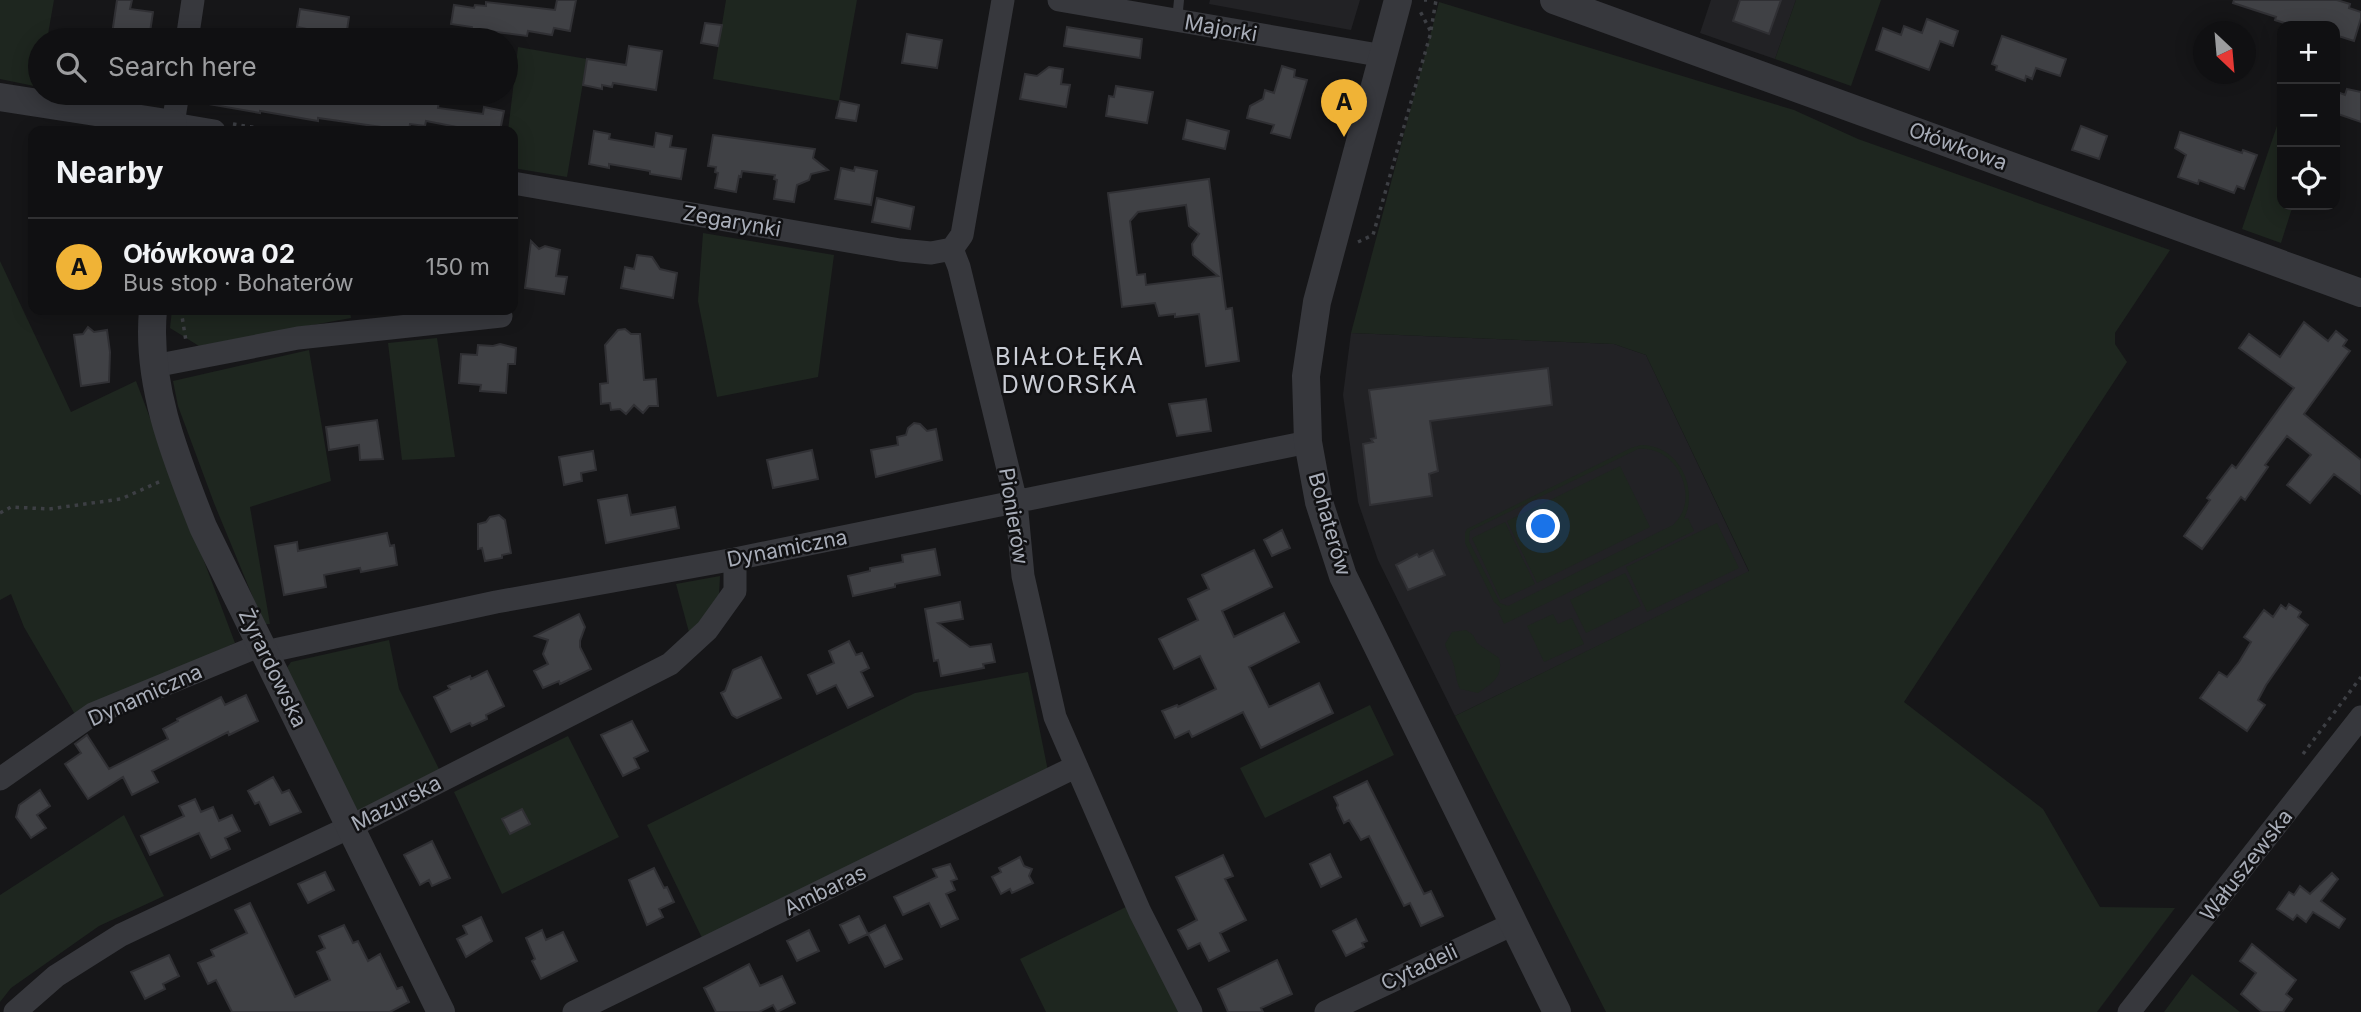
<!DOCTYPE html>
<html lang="en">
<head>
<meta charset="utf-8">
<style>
  body { margin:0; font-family:Inter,sans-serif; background:#19191b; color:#f1f3f6 }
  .controls { position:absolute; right:21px; top:21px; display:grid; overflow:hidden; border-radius:14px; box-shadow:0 4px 18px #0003 }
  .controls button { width:63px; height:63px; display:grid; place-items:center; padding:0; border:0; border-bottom:2px solid #303032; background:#101012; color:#f1f3f6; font:35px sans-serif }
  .compass { position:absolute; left:2193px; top:21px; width:63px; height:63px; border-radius:50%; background:#101012; box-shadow:0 4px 18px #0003; rotate:154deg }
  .you { position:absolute; left:1544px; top:527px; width:24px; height:24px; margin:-18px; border:5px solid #fff; border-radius:50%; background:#1a73e8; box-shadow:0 0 0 10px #1a73e833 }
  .badge { display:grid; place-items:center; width:46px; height:46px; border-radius:50%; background:#f0b336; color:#111; font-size:23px; font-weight:700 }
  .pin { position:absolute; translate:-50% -58px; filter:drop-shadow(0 2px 4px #0008) }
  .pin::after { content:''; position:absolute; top:37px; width:24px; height:21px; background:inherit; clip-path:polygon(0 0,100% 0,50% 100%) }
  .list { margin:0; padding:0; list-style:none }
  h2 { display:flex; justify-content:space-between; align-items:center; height:91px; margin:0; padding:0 28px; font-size:30px }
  h2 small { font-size:23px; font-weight:400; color:#9c9d9f }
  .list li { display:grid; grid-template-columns:46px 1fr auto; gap:21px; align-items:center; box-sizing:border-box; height:98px; padding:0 28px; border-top:2px solid #303032 }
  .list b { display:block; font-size:26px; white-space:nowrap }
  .list p { margin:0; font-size:23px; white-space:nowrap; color:#9c9d9f }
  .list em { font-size:23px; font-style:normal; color:#9c9d9f }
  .icon { flex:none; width:38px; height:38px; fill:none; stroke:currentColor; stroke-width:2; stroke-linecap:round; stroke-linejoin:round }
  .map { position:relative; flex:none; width:2361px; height:1012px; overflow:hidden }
  .search { position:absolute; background:#101012; box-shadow:0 4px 18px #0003; left:28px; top:28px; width:490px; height:77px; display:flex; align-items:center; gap:18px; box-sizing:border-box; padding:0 24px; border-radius:38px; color:#9c9d9f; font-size:26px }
  .panel { position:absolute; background:#101012; box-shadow:0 4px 18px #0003; left:28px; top:126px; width:490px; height:189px; border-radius:14px }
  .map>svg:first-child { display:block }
  .built { fill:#222225 }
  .green { fill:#1e261f; fill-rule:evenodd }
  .building { fill:#404145; stroke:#303034; stroke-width:2; fill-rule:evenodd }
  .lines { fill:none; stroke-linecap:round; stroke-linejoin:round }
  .path { stroke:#3d3f44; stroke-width:3.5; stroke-dasharray:3.5 5; stroke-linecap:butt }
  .service { stroke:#37383d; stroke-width:10 }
  .minor { stroke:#37383d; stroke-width:23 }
  .tertiary { stroke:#37383d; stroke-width:28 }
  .labels { text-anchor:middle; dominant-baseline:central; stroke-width:5; stroke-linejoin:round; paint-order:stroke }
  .street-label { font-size:21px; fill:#a8adb8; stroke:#111113 }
  .quarter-label { font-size:24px; letter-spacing:2px; fill:#c9ccd4; stroke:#111113 }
</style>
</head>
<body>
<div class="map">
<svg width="2361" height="1012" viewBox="0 0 2361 1012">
  <rect width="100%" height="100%" fill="#161618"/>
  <!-- built -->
  <path class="built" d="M1210 0H1360L1351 30 1209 4Z
    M1711 0H1796L1775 59 1700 33Z
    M1351 333 1614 344 1646 355 1749 572 1455 716 1378 560 1358 502 1343 395Z"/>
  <!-- green -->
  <path class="green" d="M0 0H54L47 40H40L39 87 0 79Z
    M726 0H857L839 101 713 79Z
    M1796 0H1881L1851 86 1775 59Z
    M1439 2 1794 110 1858 139 2170 250 2115 333V344L2127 362 1904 702 2043 809 2100 907 2175 908 2097 1012H1606L1455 716 1749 571 1646 355 1614 344 1351 333Z
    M518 47 587 59 567 177 513 168V131H508Z
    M2282 111V205H2293L2281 243 2242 229Z
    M703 233 834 255 818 377 717 397 698 301Z
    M0 261 71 412 136 381 235 643 76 716 24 627 11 594 0 600Z
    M172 310H350L351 318 199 346 170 328Z
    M437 338 455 457 402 460 388 343Z
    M309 350 331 481 250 507 270 624H264L214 503 178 406 173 381Z
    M1641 445C1679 445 1699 488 1684 519L1688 518 1694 531 1504 624 1498 611 1502 609 1494 602 1465 543V533L1467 529 1631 448ZM1638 449C1677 445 1702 498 1673 525L1508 606 1500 603 1469 541 1470 531Z
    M1620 466 1650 527 1537 583 1507 521Z
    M1505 522 1535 584 1501 600 1472 538Z
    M1717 523 1739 568 1647 612 1626 567Z
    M1625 573 1641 606 1586 633 1570 600Z
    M720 576 719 595 690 636 676 584Z
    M1553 614 1558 624 1572 618 1584 644 1544 662 1527 626Z
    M1466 630 1473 635 1477 643 1499 658C1504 677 1491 684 1478 693L1460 689C1456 681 1456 674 1454 666 1452 658 1447 652 1445 644L1452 632Z
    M389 640 399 689 440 771 358 813 286 669 291 662Z
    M1028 672 1048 771 704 942 647 825 915 693Z
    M1370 705 1394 755 1265 818 1240 768Z
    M568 736 619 837 502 894 454 792Z
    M124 815 164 896 99 926 11 988 0 1002V895Z
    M1130 905 1182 1012H1046L1020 959Z
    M2192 974 2240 1012H2164Z"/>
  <!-- building -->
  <path class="building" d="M117 0H132L130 9 153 12 149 39 112 34Z
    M557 0H576L570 31 554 28 552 35 528 31 527 36 472 29V27L451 24 454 5 474 8 475 5 486 6V2L555 10Z
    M1740 0H1781L1769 34 1733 21Z
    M2234 0H2337L2350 4 2349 8 2361 12V18L2354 41 2335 35V26H2294L2275 20 2276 17 2233 3Z
    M300 9 349 17 346 37 297 27Z
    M1927 19 1958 31 1953 46 1940 41 1929 70 1876 50 1883 28 1901 35 1904 26 1922 33Z
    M705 23 722 25 718 46 701 43Z
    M1067 27 1142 39 1140 58 1064 46Z
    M907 34 942 40 937 68 902 63Z
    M2002 36 2066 59 2060 76 2036 68 2032 79 2026 76 2025 81 1996 70 1997 66 1992 64Z
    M629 46 662 51 656 90 613 83 612 87 602 85V89L583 85 587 59 626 65Z
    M1282 66 1295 70 1294 77 1307 80 1290 138 1271 133 1274 125 1247 118 1250 106 1263 99 1265 90 1274 93Z
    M1049 67 1063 69 1061 84 1070 85 1066 107 1020 99 1025 74 1037 76Z
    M1116 86 1153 92 1147 123 1106 116 1109 96 1114 97Z
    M2347 89 2361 92V122L2335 113V91L2345 95Z
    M192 93H376L375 95 423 103 424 93H440L438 108 483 114 484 107 504 111 500 131H457V127L426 121 425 126 410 124 409 131 318 118V121L260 111V113L191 101Z
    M840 101 859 105 856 121 836 118Z
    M1187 120 1229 131 1225 149 1183 139Z
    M2081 126 2107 136 2099 159 2072 150Z
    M594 131 610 134 609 139 654 147 656 133 672 136 670 147 686 149 681 179 650 174V171L609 164V168L589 164Z
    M2180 132 2242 153 2243 150 2257 155 2244 189 2237 186 2234 193 2199 180 2198 184 2178 177 2186 155 2175 148Z
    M713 135 815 149 813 158 828 170 811 174 809 180 797 185 794 202 774 199 777 180 774 179 775 175 742 171 741 177 739 176 736 192 715 188 718 173 715 172 716 167 708 166Z
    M855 167 877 171 871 205 835 199 841 168 854 171Z
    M1209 179 1226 309 1232 308 1239 361 1206 366 1199 314 1175 317V314L1159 316 1155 303 1122 307 1108 193ZM1186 205 1189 226 1199 234 1192 244 1193 255 1218 276 1146 285 1145 274 1137 275 1130 221 1138 212Z
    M877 198 914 207 910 229 872 222Z
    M531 241 539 249 545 246 560 250 556 276 567 277 564 294 525 288Z
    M637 255 652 257 660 269 677 273 673 298 621 288 625 267 634 269Z
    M2304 322 2328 341 2336 331 2347 340 2343 346 2350 351 2304 414 2361 460V494L2334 474 2310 503 2287 485 2311 455 2287 436 2265 465 2268 467 2245 500 2241 497 2202 549 2184 536 2210 500 2207 498 2232 465 2236 468 2294 388 2239 348 2249 334 2280 357Z
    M88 327 94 332 107 330 110 352 109 382 81 386 74 335 83 334Z
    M625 329 631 334H640L644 380 656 379 658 406H649L643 413 634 405 626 414 620 409 611 410 610 403 601 404 600 384 608 383 605 345 618 330Z
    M500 344 516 348 515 364H508L506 393 480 391 481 385 459 383 461 354 477 355 478 345 493 346Z
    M1548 368 1552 405 1430 421 1438 471 1429 474 1432 496 1370 505 1363 444 1373 442 1371 439 1376 438 1369 390Z
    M1206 399 1211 431 1177 436 1169 404Z
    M377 420 383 459 360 460 359 445 329 450 326 427Z
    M914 423 920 424 927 431 936 429 942 460 876 477 871 450 898 445 897 437 906 435 908 428Z
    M812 450 818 479 773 488 767 460Z
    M593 451 596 470 581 473 582 481 564 485 559 457Z
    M627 495 631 515 675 507 679 528 606 543 598 500Z
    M499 515 505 520 511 553 502 555V558L485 561 482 548 478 549V524L486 522 490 517Z
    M1282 530 1290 548 1272 556 1264 540Z
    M387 533 390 546 394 545 397 565 361 572 360 568 324 575 326 587 284 595 275 546 297 542 298 551Z
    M935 549 940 575 895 584V587L853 596 848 576 870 571V568L903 562 902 555Z
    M1254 550 1272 587 1222 611 1234 637 1284 613 1299 642 1249 667 1269 707 1319 683 1333 713 1261 748 1243 712 1192 737 1189 731 1175 738 1162 711 1177 705 1178 707 1216 689 1200 656 1174 669 1159 639 1198 620 1188 599 1209 589 1202 575Z
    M1433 550 1445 575 1408 590 1396 565 1417 554 1419 557Z
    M960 602 963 619 938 623 970 647 991 644 995 662 983 664 984 668 941 676 938 660 934 661 925 609Z
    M2289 604 2301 612 2298 617 2308 625 2266 685 2258 700 2265 705 2247 731 2200 698 2219 672 2227 677 2239 662 2251 642 2244 637 2264 610 2273 617 2281 605 2286 609Z
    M579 614 585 627 580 641V647L591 669 560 684 559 681 543 688 534 671 548 664 543 654 548 640 535 636Z
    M849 641 856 655 862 653 869 668 861 672 873 696 848 708 836 685 817 694 808 675 834 663 829 651Z
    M761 657 781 698 737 718 732 715 721 693 725 691 733 670Z
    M487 671 504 706 486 715 487 719 472 726 470 723 451 732 434 697 450 689 448 686 470 676 471 679Z
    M246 695 258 721 229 735 228 732 152 771 158 782 132 795 123 777 88 799 65 764 81 753 75 744 87 735 109 769 168 739 163 729 178 721 177 719 221 697 225 705Z
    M632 721 648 751 634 758 639 768 623 776 601 735Z
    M273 777 282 793 289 790 301 812 270 825 259 802 255 804 248 791Z
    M1367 781 1424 894 1431 891 1443 916 1421 926 1410 903 1404 906 1369 836 1361 840 1349 820 1344 823 1337 808 1338 805 1334 797Z
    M40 790 50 806 37 815 46 828 31 838 16 817 19 805Z
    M195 799 201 812 213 807 219 821 232 815 240 831 225 838 230 849 211 858 199 833 150 855 141 836 184 816 179 806Z
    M522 809 530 824 510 834 502 819Z
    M432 841 450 878 432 886 429 880 420 885 404 855Z
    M1330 854 1341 877 1321 887 1310 864Z
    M1223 855 1233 876 1225 879 1246 920 1220 933 1229 951 1209 961 1200 943 1188 949 1178 930 1197 920 1176 877Z
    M1020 857 1024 866 1032 869 1029 876 1033 883 1012 893 1010 889 1001 894 992 877 1001 872 999 868Z
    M950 864 957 879 951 881 955 890 946 894 958 919 941 927 929 903 903 915 894 897 937 877 933 869Z
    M654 868 664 888 667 887 674 902 659 909 663 917 647 925 629 880Z
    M325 872 334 890 308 903 298 884Z
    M2332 873 2338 879 2321 901 2345 919 2339 928 2313 912 2306 922 2297 915 2293 920 2277 909 2289 892 2294 895 2300 886 2310 894Z
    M250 903 295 997 330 980 317 952 325 948 319 936 344 925 353 943 358 941 368 961 380 954 397 989 402 987 409 1002 390 1012H232L216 980 208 984 198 963 214 956 211 950 247 933 235 910Z
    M859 916 868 934 849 943 840 925Z
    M481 917 492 941 466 957 457 939 467 934 463 926Z
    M1356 919 1367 941 1362 943 1364 947 1346 956 1333 931Z
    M885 925 902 959 885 967 868 934Z
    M542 930 546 940 563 932 577 961 541 979 532 961 535 959 526 938Z
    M809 930 819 951 797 961 787 941Z
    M2252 944 2296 980 2286 994 2292 999 2283 1012H2262L2241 994 2256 973 2240 961Z
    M169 955 179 976 163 984 165 989 145 999 131 972Z
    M1277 960 1292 994 1261 1008 1263 1012H1228L1218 989Z
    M749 964 760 986 782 976 795 1003 777 1012 773 1005 759 1012H716L704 988Z"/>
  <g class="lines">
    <!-- path -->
    <path class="path" d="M1424 0H1427
      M1431 30 1436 0
      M233 124 276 131
      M1358 242 1373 235 1431 32 1420 11
      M181 310 186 341
      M0 513 11 507 49 509 121 499 161 481
      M2303 754 2361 677"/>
    <!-- service -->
    <path class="service" d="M1177 20 1179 0"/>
    <!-- minor -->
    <path class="minor" d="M1059 0 1384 56
      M187 40 193 0
      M178 93 173 124 214 131
      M513 183 900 250 931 253 952 249
      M952 249 959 267 1016 502 1023 576 1055 717 1140 912 1191 1012
      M952 249 962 235 1003 0
      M154 366 298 338 501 316
      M265 652 496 602 735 559 1308 442
      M0 779 93 714 261 645
      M15 1012 56 976 121 935 350 827 670 664 707 630 735 591V559
      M574 1012 1075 767
      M1326 1012 1513 924
      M2129 1012 2361 717"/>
    <!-- tertiary -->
    <path class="tertiary" d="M1398 0 1317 302 1306 376 1308 442 1319 502 1343 576 1557 1012
      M1554 0 2361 293
      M0 97 173 124 172 131
      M153 310C146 385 176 458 203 527L441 1012"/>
  </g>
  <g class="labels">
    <!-- street labels -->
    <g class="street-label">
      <text transform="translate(1221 28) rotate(10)">Majorki</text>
      <text transform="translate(1958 146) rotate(20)">Ołówkowa</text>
      <text transform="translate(732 221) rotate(10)">Zegarynki</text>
      <text transform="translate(1014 516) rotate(81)">Pionierów</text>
      <text transform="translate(1330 524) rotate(74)">Bohaterów</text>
      <text transform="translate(787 548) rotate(-11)">Dynamiczna</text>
      <text transform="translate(273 668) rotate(64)">Żyrardowska</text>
      <text transform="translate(145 695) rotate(-24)">Dynamiczna</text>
      <text transform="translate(396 803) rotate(-27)">Mazurska</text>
      <text transform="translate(2246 865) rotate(-52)">Wałuszewska</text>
      <text transform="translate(825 890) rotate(-26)">Ambaras</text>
      <text transform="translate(1419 967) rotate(-25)">Cytadeli</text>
    </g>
    <!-- quarter labels -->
    <g class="quarter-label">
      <text x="1070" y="356">BIAŁOŁĘKA<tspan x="1070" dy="28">DWORSKA</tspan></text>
    </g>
  </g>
</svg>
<div class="controls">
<button>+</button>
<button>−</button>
<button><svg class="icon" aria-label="locate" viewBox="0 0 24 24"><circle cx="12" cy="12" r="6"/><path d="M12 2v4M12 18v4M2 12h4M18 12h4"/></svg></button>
</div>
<svg class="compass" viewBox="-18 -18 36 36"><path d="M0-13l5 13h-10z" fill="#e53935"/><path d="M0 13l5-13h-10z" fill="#9c9d9f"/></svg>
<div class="you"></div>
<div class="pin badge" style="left:1344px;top:137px">A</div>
<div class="search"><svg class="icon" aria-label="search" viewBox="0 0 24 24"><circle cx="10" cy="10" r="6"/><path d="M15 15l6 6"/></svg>Search here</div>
<section class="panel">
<h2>Nearby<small></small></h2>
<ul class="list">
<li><span class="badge">A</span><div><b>Ołówkowa 02</b><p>Bus stop · Bohaterów</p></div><em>150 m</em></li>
</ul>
</section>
</div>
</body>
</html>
